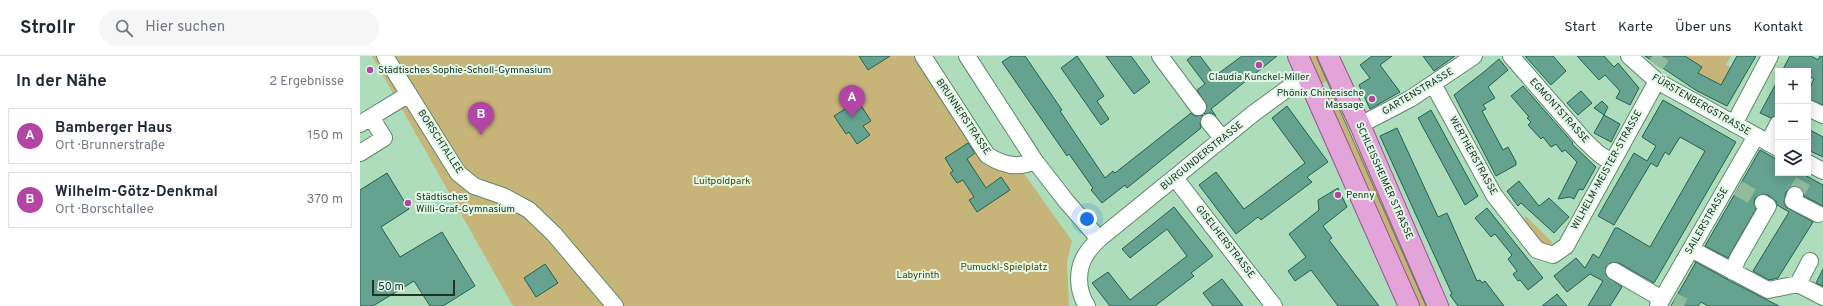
<!DOCTYPE html>
<html lang="de">
<head>
<meta charset="utf-8">
<style>
  body { margin:0; font-family:Overpass,sans-serif; background:#f6f6f7; color:#1f2937 }
  .controls { position:absolute; right:12px; top:12px; display:grid; overflow:hidden; border-radius:0px; box-shadow:0 2px 10px #0003 }
  .controls button { width:36px; height:36px; display:grid; place-items:center; padding:0; border:0; border-bottom:1px solid #e0e1e3; background:#fff; color:#1f2937; font:20px sans-serif }
  .scale { position:absolute; left:12px; bottom:10px; width:83px; box-sizing:border-box; padding-left:4px; border:2px solid #213426; border-top:0; font-size:11px; line-height:14px; white-space:nowrap; color:#213426; -webkit-text-stroke:3px #e0f7e6; paint-order:stroke }
  .you { position:absolute; left:727px; top:163px; width:14px; height:14px; margin:-10px; border:3px solid #fff; border-radius:50%; background:#1a73e8; box-shadow:0 0 0 6px #1a73e833 }
  .badge { display:grid; place-items:center; width:26px; height:26px; border-radius:50%; background:#b346a5; color:#fff; font-size:13px; font-weight:700 }
  .pin { position:absolute; translate:-50% -33px; filter:drop-shadow(0 1px 2px #0008) }
  .pin::after { content:''; position:absolute; top:21px; width:14px; height:12px; background:inherit; clip-path:polygon(0 0,100% 0,50% 100%) }
  .list { margin:0; padding:0; list-style:none }
  h2 { display:flex; justify-content:space-between; align-items:center; height:52px; margin:0; padding:0 16px; font-size:17px }
  h2 small { font-size:13px; font-weight:400; color:#747a83 }
  .list li { display:grid; grid-template-columns:26px 1fr auto; gap:12px; align-items:center; box-sizing:border-box; height:56px; margin:0 8px 8px; padding:0 8px; border:1px solid #e0e1e3; border-radius:0px }
  .list b { display:block; font-size:15px; white-space:nowrap }
  .list p { margin:0; font-size:13px; white-space:nowrap; color:#747a83 }
  .list em { font-size:13px; font-style:normal; color:#747a83 }
  .icon { flex:none; width:22px; height:22px; fill:none; stroke:currentColor; stroke-width:2; stroke-linecap:round; stroke-linejoin:round }
  .map { position:relative; flex:none; width:1463px; height:250px; overflow:hidden }
  header { display:flex; align-items:center; gap:24px; box-sizing:border-box; height:56px; padding:0 20px; background:#fff; border-bottom:1px solid #e0e1e3 }
  header strong { font-size:19px }
  nav { display:flex; gap:22px; margin-inline-start:auto; font-size:14px }
  .search { width:280px; height:36px; background:#f6f6f7; display:flex; align-items:center; gap:10px; box-sizing:border-box; padding:0 14px; border-radius:22px; color:#747a83; font-size:15px }
  main { display:flex }
  aside { flex:1; background:#fff }
  .map>svg:first-child { display:block }
  .green { fill:#c7b479 }
  .building { fill:#65a290; stroke:#236151 }
  .lines { fill:none; stroke-linecap:round; stroke-linejoin:round }
  .minor-tunnel { stroke:#92bb9d; stroke-width:16; stroke-dasharray:16 8; stroke-linecap:butt }
  .minor-casing { stroke:#5d896a; stroke-width:18 }
  .major-casing { stroke:#925689; stroke-width:22 }
  .minor { stroke:#fff; stroke-width:16 }
  .major { stroke:#e2a4d9; stroke-width:20 }
  .tram { stroke:#5d7c65; stroke-width:1 }
  .poi-dot { fill:#b346a5; stroke:#e0f7e6; stroke-width:1.5 }
  .labels { text-anchor:middle; dominant-baseline:central; stroke-width:4; stroke-linejoin:round; paint-order:stroke }
  .poi-label { font-size:10px; fill:#213426; stroke:#e0f7e6; text-anchor:start }
  .street-label { font-size:10px; fill:#213426; stroke:#e0f7e6 }
  .park-label { font-size:10px; fill:#554502; stroke:#e0f7e6 }
</style>
</head>
<body>
<header>
<strong>Strollr</strong>
<div class="search"><svg class="icon" aria-label="search" viewBox="0 0 24 24"><circle cx="10" cy="10" r="6"/><path d="M15 15l6 6"/></svg>Hier suchen</div>
<nav><a>Start</a><a>Karte</a><a>Über uns</a><a>Kontakt</a></nav>
</header>
<main>
<aside>
<h2>In der Nähe<small>2 Ergebnisse</small></h2>
<ul class="list">
<li><span class="badge">A</span><div><b>Bamberger Haus</b><p>Ort · Brunnerstraße</p></div><em>150 m</em></li>
<li><span class="badge">B</span><div><b>Wilhelm-Götz-Denkmal</b><p>Ort · Borschtallee</p></div><em>370 m</em></li>
</ul>
</aside>
<div class="map">
<svg width="1463" height="250" viewBox="0 0 1463 250">
  <rect width="100%" height="100%" fill="#aeddbb"/>
  <!-- green -->
  <path class="green" d="M12 0H563L627 99 663 116 712 185 707 206 709 250H153Z
    M948 0H960L972 23 960 28Z
    M1325 0H1371L1366 9 1371 12 1361 29 1339 17 1342 11Z
    M972 35 998 95 1004 93 1072 250H1055L961 40Z
    M1166 160 1192 186 1191 190 1182 187 1164 164Z"/>
  <!-- building -->
  <path class="building" d="M499 0H530L508 14Z
    M651 0H665L702 54 700 55 745 122 753 115 755 117 831 57 835 60 843 59 840 67 841 72 767 132 765 129 742 147 731 134 733 132 709 98 707 100 642 6Z
    M717 0 744 40 737 45 749 63 741 69 701 12Z
    M746 0H771L790 26 774 38Z
    M832 0H840L855 20 882 0H917L851 53 856 60 852 57 844 58 847 50 837 34 845 28 827 4Z
    M1012 0H1032L1020 9 1040 36 1010 53 999 29 1010 22 1000 9Z
    M1063 0H1095L1074 15Z
    M1165 0H1193L1206 15 1191 29Z
    M1217 0H1244L1254 11 1258 7 1279 32 1270 49 1256 42 1260 35 1245 19 1239 24Z
    M1285 0H1325L1342 11 1338 17 1361 29 1377 0H1396L1367 50 1337 35Z
    M1430 0H1451L1458 4 1460 0H1463V49L1448 43V35L1454 23 1449 20 1452 15H1422Z
    M1139 3 1148 14 1128 31 1135 42 1123 49 1126 53 1122 55 1143 94 1148 91 1156 106V109L1136 120 1094 39 1125 15Z
    M1418 24V59L1411 62 1400 57Z
    M1163 30 1213 87 1212 88 1236 111 1223 134 1219 133 1214 143 1210 141 1198 143 1217 106 1205 94 1202 96 1196 88 1191 91 1183 81 1181 83 1168 69 1171 66 1167 62 1169 61 1151 40Z
    M1221 35 1232 47 1218 59 1207 47Z
    M1303 44 1376 86 1294 227 1259 207H1250L1246 211V219L1262 231 1250 250H1228L1243 225 1230 218 1207 236 1194 220 1216 202 1225 212 1233 198 1239 202 1255 172H1258L1290 191 1345 95 1320 81 1309 99 1305 96 1297 111 1291 107 1254 169 1238 160 1274 97 1287 105 1296 90 1282 81Z
    M498 45 511 65 503 70 510 79 497 88 489 76 486 78 474 60Z
    M1242 45 1248 51 1244 59 1234 52Z
    M927 50 968 106 947 121 952 126 901 164 898 161 876 178 839 129 856 116 884 153 945 107 912 62Z
    M1071 54 1118 140 1105 149 1058 62Z
    M1244 59 1260 68 1251 86 1234 77Z
    M1037 72 1078 161 1087 157 1117 225 1120 224 1122 227 1125 225 1144 250H1098L1090 239 1092 238 1020 80Z
    M1448 73 1463 81V101L1448 94Z
    M608 87 615 97 607 103 626 132 641 121 650 134 617 156 609 144 614 141 603 124 597 127 590 117 593 115 585 102Z
    M1400 94 1418 104V117H1441L1463 129V150L1444 140 1442 133 1438 130H1433L1426 136 1424 146 1426 151 1453 166 1418 222 1409 224 1393 215 1429 156 1417 149 1416 145 1408 139 1403 138 1395 142 1394 147 1396 153 1368 202 1345 190Z
    M27 117 49 153 21 171 40 201 82 176 115 230 83 250H70L54 225 13 250H0V134Z
    M1159 125 1179 150 1189 142 1209 161 1194 177 1161 147 1158 150 1147 135Z
    M978 132 987 151 963 170 972 182 969 184 1019 250H978L951 214 935 225 928 215 946 201 929 178 959 154 958 144Z
    M814 151 853 200 831 217 834 220 795 250H750L732 227 748 216 770 244 827 200 807 173 770 202 762 193Z
    M1127 152 1183 222 1168 234 1160 224 1158 225 1153 218 1157 215 1148 203 1152 199 1135 178 1131 181 1115 162Z
    M1336 206 1370 225 1419 250H1348L1341 246 1338 250H1311Z
    M185 208 198 227 176 241 164 222Z
    M1463 213V230L1456 227Z
    M862 223 883 250H853L843 237Z
    M1197 238 1207 250H1182Z"/>
  <g class="lines">
    <!-- minor-tunnel -->
    <path class="minor-tunnel" d="M1296 9 1302 0
      M1378 132 1403 147
      M1435 139 1446 120
      M1314 245 1324 250"/>
    <defs>
      <path id="minor" d="M25 0 98 117 114 130 143 140 169 154 194 178 255 250
        M563 0 627 99C642 109 658 113 675 105
        M607 0 675 105 706 145 739 183C735 187 730 192 727 197 716 212 717 235 727 250
        M800 0 838 51
        M1151 0 1224 84 1239 98 1251 106
        M1269 0 1297 25 1418 92
        M1073 28 1134 139 1177 194 1193 199 1206 190 1297 25
        M1448 52 1463 59
        M849 66 862 82
        M0 68 49 38
        M1374 68 1410 0
        M1000 69 1050 43 1114 0
        M1408 87 1418 68
        M0 97 24 82 11 61
        M1448 107 1463 115
        M815 122 914 250
        M1435 139 1433 145 1458 158
        M739 183 894 57 946 19
        M1331 193 1408 234 1438 228 1463 241
        M1254 215 1302 243
        M1373 216 1377 204 1408 150 1403 147
        M1438 228 1450 205
        M1298 250 1396 80"/>
      <path id="major" d="M938 0 1049 250
        M968 0 1000 69 1078 250"/>
    </defs>
    <!-- minor casing -->
    <use href="#minor" class="minor-casing"/>
    <!-- major casing -->
    <use href="#major" class="major-casing"/>
    <!-- minor -->
    <use href="#minor" class="minor"/>
    <!-- major -->
    <use href="#major" class="major"/>
    <!-- tram -->
    <path class="tram" d="M956 0 1066 250"/>
  </g>
  <!-- markers -->
  <g class="poi-dot">
    <circle cx="899" cy="9" r="4"/>
    <circle cx="10" cy="14" r="4"/>
    <circle cx="1012" cy="43" r="4"/>
    <circle cx="978" cy="139" r="4"/>
    <circle cx="48" cy="147" r="4"/>
  </g>
  <g class="labels">
    <!-- poi labels -->
    <g class="poi-label">
      <text x="18" y="14">Städtisches Sophie-Scholl-Gymnasium</text>
      <text x="899" y="21" text-anchor="middle">Claudia Kunckel-Miller</text>
      <text x="1004" y="37" text-anchor="end">Phönix Chinesische<tspan x="1004" dy="12">Massage</tspan></text>
      <text x="986" y="139">Penny</text>
      <text x="56" y="141">Städtisches<tspan x="56" dy="12">Willi-Graf-Gymnasium</tspan></text>
    </g>
    <!-- street labels -->
    <g class="street-label">
      <text transform="translate(1058 36) rotate(-31)">GARTENSTRASSE</text>
      <text transform="translate(1341 49) rotate(30)">FÜRSTENBERGSTRASSE</text>
      <text transform="translate(1199 55) rotate(48)">EGMONTSTRASSE</text>
      <text transform="translate(603 61) rotate(56)">BRUNNERSTRASSE</text>
      <text transform="translate(80 86) rotate(57)">BORSCHTALLEE</text>
      <text transform="translate(842 100) rotate(-39)">BURGUNDERSTRASSE</text>
      <text transform="translate(1113 100) rotate(61)">WERTHERSTRASSE</text>
      <text transform="translate(1247 114) rotate(-61)">WILHELM-MEISTER-STRASSE</text>
      <text transform="translate(1024 125) rotate(66)">SCHLEISSHEIMER STRASSE</text>
      <text transform="translate(1347 165) rotate(-60)">SAILERSTRASSE</text>
      <text transform="translate(865 186) rotate(52)">GISELHERSTRASSE</text>
    </g>
    <!-- park labels -->
    <g class="park-label">
      <text x="362" y="125">Luitpoldpark</text>
      <text x="644" y="211">Pumuckl-Spielplatz</text>
      <text x="558" y="219">Labyrinth</text>
    </g>
  </g>
</svg>
<div class="controls">
<button>+</button>
<button>−</button>
<button><svg class="icon" aria-label="layers" viewBox="0 0 24 24"><path d="M12 4l9 5-9 5-9-5zM3 14l9 5 9-5"/></svg></button>
</div>
<div class="scale">50 m</div>
<div class="you"></div>
<div class="pin badge" style="left:492px;top:62px">A</div>
<div class="pin badge" style="left:121px;top:79px">B</div>
</div>
</main>
</body>
</html>
